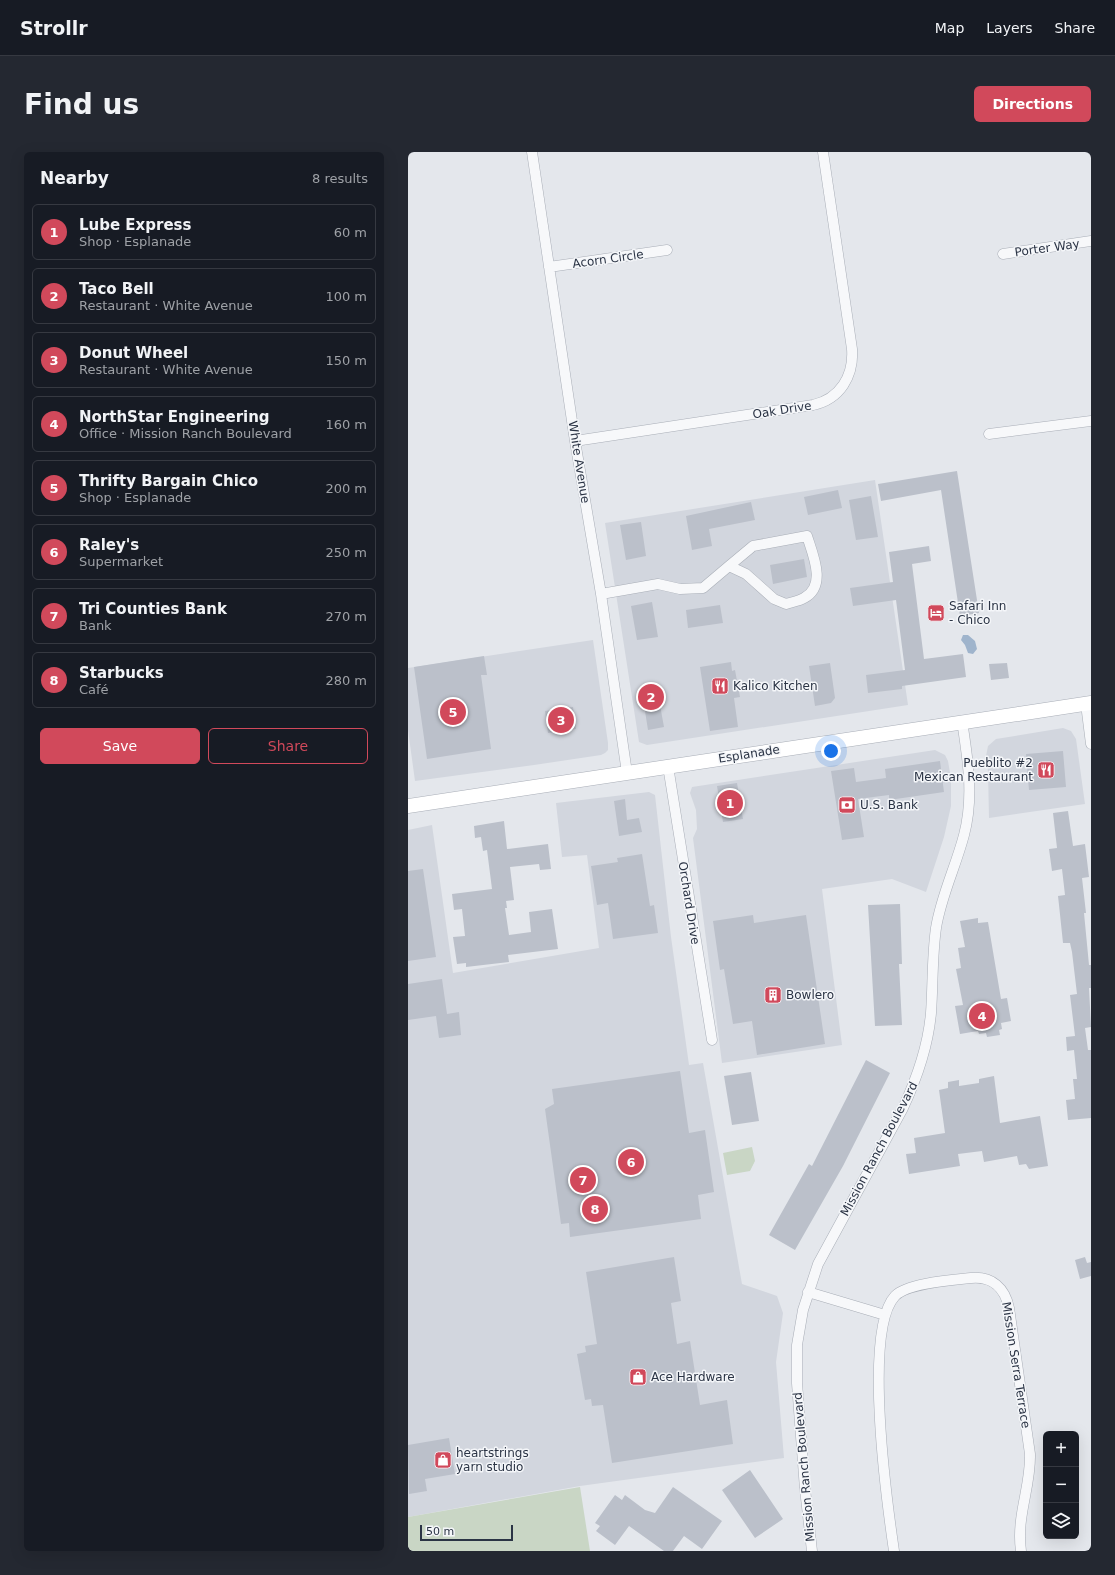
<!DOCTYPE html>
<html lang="en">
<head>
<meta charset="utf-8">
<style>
  body { margin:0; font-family:"DejaVu Sans",sans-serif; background:#242831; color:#f1f3f6 }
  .controls { position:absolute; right:12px; bottom:12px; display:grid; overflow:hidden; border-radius:6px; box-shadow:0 4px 16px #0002 }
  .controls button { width:36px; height:36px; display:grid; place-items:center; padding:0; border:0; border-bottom:1px solid #363941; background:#171b24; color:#f1f3f6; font:20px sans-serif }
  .scale { position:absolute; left:12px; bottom:10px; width:93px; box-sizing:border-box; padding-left:4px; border:2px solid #2b3445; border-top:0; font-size:11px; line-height:14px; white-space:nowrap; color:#2b3445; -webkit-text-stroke:3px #f4f6f9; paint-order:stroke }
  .you { position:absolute; left:423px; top:599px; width:14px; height:14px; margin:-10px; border:3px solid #fff; border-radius:50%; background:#1a73e8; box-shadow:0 0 0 6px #1a73e833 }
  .badge { display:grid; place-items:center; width:26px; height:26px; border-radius:50%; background:#d1495b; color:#fff; font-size:13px; font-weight:700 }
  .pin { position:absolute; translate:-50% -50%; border:2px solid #fff; box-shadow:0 1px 4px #0006 }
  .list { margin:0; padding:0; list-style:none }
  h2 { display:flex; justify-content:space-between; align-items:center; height:52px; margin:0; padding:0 16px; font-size:17px }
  h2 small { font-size:13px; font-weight:400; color:#9ea1a6 }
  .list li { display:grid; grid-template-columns:26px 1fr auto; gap:12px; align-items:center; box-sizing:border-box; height:56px; margin:0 8px 8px; padding:0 8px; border:1px solid #363941; border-radius:6px }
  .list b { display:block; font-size:15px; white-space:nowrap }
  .list p { margin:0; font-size:13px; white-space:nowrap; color:#9ea1a6 }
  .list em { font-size:13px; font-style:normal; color:#9ea1a6 }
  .actions { display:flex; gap:8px; padding:12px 16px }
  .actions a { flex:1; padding:9px 0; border:1px solid #d1495b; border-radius:6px; text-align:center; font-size:14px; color:#d1495b }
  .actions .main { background:#d1495b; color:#fff }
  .icon { flex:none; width:22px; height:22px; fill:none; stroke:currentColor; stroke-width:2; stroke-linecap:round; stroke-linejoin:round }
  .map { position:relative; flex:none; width:683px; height:1399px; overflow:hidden; border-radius:6px }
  header { display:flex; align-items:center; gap:24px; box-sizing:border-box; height:56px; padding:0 20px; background:#171b24; border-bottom:1px solid #363941 }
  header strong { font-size:19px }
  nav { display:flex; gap:22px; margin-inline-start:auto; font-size:14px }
  .intro { display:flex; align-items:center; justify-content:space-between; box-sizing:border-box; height:96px; padding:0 24px }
  h1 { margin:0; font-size:28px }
  .button { padding:10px 18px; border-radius:6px; background:#d1495b; color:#fff; font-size:14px; font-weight:700 }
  main { display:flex; gap:24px; padding:0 24px }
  aside { flex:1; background:#171b24; border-radius:6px; box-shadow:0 4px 16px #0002 }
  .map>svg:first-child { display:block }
  .built { fill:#d2d6de }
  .green { fill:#c9d6c5 }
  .water { fill:#9fb4cc }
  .building { fill:#bbc0ca }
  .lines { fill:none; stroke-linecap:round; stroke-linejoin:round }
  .minor-casing { stroke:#a9aeb7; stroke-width:11 }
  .secondary-casing { stroke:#a9aeb7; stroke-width:15 }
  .minor { stroke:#f7f8fa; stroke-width:10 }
  .secondary { stroke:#fff; stroke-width:14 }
  .labels { text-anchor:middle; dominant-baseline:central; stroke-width:3; stroke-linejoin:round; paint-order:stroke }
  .street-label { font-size:12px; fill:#2b3445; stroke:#f4f6f9 }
  .poi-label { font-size:12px; fill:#2b3445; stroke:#f4f6f9; text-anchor:start }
</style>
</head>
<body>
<header>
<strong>Strollr</strong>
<nav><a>Map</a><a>Layers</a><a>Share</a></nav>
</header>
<div class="intro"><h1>Find us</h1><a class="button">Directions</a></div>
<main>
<aside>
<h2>Nearby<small>8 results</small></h2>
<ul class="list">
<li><span class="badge">1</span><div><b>Lube Express</b><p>Shop · Esplanade</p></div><em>60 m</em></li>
<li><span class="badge">2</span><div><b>Taco Bell</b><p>Restaurant · White Avenue</p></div><em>100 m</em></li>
<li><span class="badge">3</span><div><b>Donut Wheel</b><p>Restaurant · White Avenue</p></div><em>150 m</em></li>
<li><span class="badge">4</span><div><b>NorthStar Engineering</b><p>Office · Mission Ranch Boulevard</p></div><em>160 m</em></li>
<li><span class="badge">5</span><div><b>Thrifty Bargain Chico</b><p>Shop · Esplanade</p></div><em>200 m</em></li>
<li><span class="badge">6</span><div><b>Raley's</b><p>Supermarket</p></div><em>250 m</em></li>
<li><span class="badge">7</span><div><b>Tri Counties Bank</b><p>Bank</p></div><em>270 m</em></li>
<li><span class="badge">8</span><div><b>Starbucks</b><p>Café</p></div><em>280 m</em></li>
</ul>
<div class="actions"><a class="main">Save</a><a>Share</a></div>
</aside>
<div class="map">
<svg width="683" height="1399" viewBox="0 0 683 1399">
  <rect width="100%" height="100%" fill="#e4e7ec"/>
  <!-- built -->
  <path class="built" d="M467 328 500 553 239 593 231 590 197 371Z
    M185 488 200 591V598L197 601 193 603 126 613 7 629 0 578V516Z
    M655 576 663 579 668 587 677 652 581 666 580 619 578 604 580 594 588 587Z
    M527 598 537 603 540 609 543 627V654L536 685 518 740 484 727 414 737 434 893 314 911 285 686 289 677 288 658 282 641 284 635Z
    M241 640 247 643 263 785 281 913 295 911 334 1132 369 1144 375 1161 368 1210 376 1306 172 1334 0 1365V678L24 673 45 821 191 796 179 703 154 705 148 651Z"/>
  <!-- green -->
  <path class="green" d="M344 995 347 1009 342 1019 319 1023 315 1001Z
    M172 1335 182 1399H0V1365Z"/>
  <!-- water -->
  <path class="water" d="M555 483H560L567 489 569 497 565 502 560 501 557 493 553 488Z"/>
  <!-- building -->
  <path class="building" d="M549 319 571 461 552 464 533 338 473 349 470 332Z
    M430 338 434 356 400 363 396 345Z
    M463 344 470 385 448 388 441 348Z
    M343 350 347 368 301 377 304 394 284 398 278 364Z
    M233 370 238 404 218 408 212 373Z
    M521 394 523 409 504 412 516 507 555 502 558 525 494 534V537L460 541 458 523 497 518 488 448 445 454 442 436 485 430 481 400Z
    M396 407 399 425 365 432 362 413Z
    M244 450 250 485 229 488 223 454Z
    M312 453 315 471 280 476 278 458Z
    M76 504 79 523H73L83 597 19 607 6 515Z
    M323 510 324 519 327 518 332 545 326 546 330 575 302 579 292 515Z
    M422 511 427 546 423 551 407 554 401 514Z
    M599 511 601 526 583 528 581 512Z
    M248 531 256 575 240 578 233 534Z
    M165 555 168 577 140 581 137 559Z
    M655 599 658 635 621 638 618 602Z
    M532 609 536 640 481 648V643L450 647 456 685 434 688 423 619 446 616 448 630 478 626 477 617Z
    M329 631 335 667 315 670 309 634Z
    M217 647 219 668 231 666 234 680 211 684 206 649Z
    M660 659 665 694 677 692 681 725 674 726 678 761H676L681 813H683V836H681L683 875 677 876 680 898H683V966L660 968 658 948 667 947 665 927H669L666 898 659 899 658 885 667 884 662 843 669 842 664 800 662 791H655L651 753 650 744 657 743 654 717 644 719 641 697 649 696 645 661Z
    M96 669 99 697 140 692 143 717 132 718 131 712 102 715 106 748 98 749 99 756H97L101 783 123 780 121 760 144 757 150 797 100 803 101 810 58 815V811L49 812 45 785 57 784 54 757 46 758 44 742 84 737 79 698 75 699 73 685 67 686 66 674Z
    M234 702 242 754 246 753 250 781 205 787 200 751 189 753 183 714 210 710 209 706Z
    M15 717 28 805 0 809V719Z
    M492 752 494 812H491L494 873 467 874 460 753Z
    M345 763 346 771 398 763 417 892 349 903 344 869 325 872 316 817 312 818 305 769Z
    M570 766V771L580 770 593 847 599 846 603 869 593 871 594 877 591 878 592 883 579 885 578 881 571 882 570 879 552 882 547 854 555 853 548 817 553 816 550 796 557 795 552 769Z
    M34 827 39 862 51 860 53 883 31 886 28 864 0 868V832Z
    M458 908 482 921 435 1014 387 1098 361 1083 401 1012 404 1014Z
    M272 919 281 981 297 978 306 1040 290 1043 293 1067 162 1085 161 1071 153 1072 137 957 146 952 144 937Z
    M343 920 351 969 324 973 316 924Z
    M586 924 592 971 632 964 640 1014 621 1017 618 1012 611 1013 609 1004 576 1010 574 999 550 1002 552 1014 501 1022 498 1002 508 1001 506 986 537 981 531 938 540 936V930L551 928V934L571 931V927Z
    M266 1105 273 1149 263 1151 269 1192 282 1189 292 1253 319 1248 325 1292 204 1311 195 1253 184 1254 183 1247 177 1248 169 1202 178 1200 177 1194 189 1192 178 1120Z
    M677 1105 679 1111 683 1110V1124L672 1127 667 1108Z
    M41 1286 47 1322 17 1327 19 1339 1 1342 0 1293Z
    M342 1318 375 1367 347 1386 314 1338Z
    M265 1335 314 1369 294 1397 276 1384 265 1399H256L221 1374 207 1393 188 1379 192 1374 187 1371 207 1343 214 1348 217 1343 237 1358 247 1361Z"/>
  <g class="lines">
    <defs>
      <path id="minor" d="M124 0 167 289 193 442 219 621
        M595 102 683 89
        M141 115 259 98
        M581 282 683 269
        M167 289 405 253C432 247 446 224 444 197L415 0
        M399 384C405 403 419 434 396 446 391 449 384 450 378 452L366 447 338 422 321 414 345 394Z
        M193 442 250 432 272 437 295 436 321 414
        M678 552 683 592
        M260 614 304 888
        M400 1140 477 1163
        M404 1399 397 1337 389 1231V1193L395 1158 410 1112 495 956C509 926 520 895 523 861 525 833 524 804 528 776 533 744 548 714 556 683 566 645 560 608 554 569
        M486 1399C479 1351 455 1178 487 1144 499 1131 545 1128 563 1126 584 1124 597 1136 601 1156L622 1302C623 1335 608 1364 613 1399"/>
      <path id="secondary" d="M0 654 683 551"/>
    </defs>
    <!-- minor casing -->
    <use href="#minor" class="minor-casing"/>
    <!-- secondary casing -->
    <use href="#secondary" class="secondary-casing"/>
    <!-- minor -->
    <use href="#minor" class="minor"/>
    <!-- secondary -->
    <use href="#secondary" class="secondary"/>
  </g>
  <!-- icons -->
  <defs>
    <symbol id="hotel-square" viewBox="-11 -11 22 22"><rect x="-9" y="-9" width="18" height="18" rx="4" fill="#d1495b" stroke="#f4f6f9"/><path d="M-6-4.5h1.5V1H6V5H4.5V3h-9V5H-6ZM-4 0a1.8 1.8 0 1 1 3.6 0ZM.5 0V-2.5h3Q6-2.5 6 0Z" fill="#fff"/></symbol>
    <symbol id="restaurant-square" viewBox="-11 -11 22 22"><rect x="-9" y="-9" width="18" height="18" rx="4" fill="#d1495b" stroke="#f4f6f9"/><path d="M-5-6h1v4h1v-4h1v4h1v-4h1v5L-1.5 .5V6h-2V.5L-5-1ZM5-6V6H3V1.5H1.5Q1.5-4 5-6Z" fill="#fff"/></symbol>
    <symbol id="bank-square" viewBox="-11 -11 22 22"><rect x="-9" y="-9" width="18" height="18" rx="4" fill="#d1495b" stroke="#f4f6f9"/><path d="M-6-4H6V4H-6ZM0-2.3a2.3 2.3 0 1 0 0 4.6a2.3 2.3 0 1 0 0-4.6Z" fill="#fff"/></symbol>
    <symbol id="building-square" viewBox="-11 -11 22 22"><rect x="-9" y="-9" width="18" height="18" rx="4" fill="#d1495b" stroke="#f4f6f9"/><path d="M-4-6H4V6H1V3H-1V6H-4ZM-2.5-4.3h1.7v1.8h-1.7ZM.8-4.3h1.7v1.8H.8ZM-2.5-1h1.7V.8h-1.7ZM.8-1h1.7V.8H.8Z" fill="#fff"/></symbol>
    <symbol id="shop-square" viewBox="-11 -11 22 22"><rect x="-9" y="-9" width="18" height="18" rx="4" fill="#d1495b" stroke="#f4f6f9"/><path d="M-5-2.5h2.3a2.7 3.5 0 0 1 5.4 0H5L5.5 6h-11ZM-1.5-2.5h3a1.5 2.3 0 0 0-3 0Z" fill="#fff"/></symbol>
  </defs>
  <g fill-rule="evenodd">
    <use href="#hotel-square" x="518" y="451" width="20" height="20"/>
    <use href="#restaurant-square" x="302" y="524" width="20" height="20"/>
    <use href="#restaurant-square" x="628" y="608" width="20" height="20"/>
    <use href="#bank-square" x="429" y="643" width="20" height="20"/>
    <use href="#building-square" x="355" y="833" width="20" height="20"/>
    <use href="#shop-square" x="220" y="1215" width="20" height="20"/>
    <use href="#shop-square" x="25" y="1298" width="20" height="20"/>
  </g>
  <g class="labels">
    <!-- street labels -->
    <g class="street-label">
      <text transform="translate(639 96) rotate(-8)">Porter Way</text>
      <text transform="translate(200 107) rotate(-8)">Acorn Circle</text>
      <text transform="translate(374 258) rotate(-9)">Oak Drive</text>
      <text transform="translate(171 310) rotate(81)">White Avenue</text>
      <text transform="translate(341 602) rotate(-9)">Esplanade</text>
      <text transform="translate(281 751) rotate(81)">Orchard Drive</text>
      <text transform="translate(471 997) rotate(-62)">Mission Ranch Boulevard</text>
      <text transform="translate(608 1213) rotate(81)">Mission Serra Terrace</text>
      <text transform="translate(396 1315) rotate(-95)">Mission Ranch Boulevard</text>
    </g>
    <!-- poi labels -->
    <g class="poi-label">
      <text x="541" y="454">Safari Inn<tspan x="541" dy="14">- Chico</tspan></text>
      <text x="325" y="534">Kalico Kitchen</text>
      <text x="625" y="611" text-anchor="end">Pueblito #2<tspan x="625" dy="14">Mexican Restaurant</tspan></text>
      <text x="452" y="653">U.S. Bank</text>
      <text x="378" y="843">Bowlero</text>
      <text x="243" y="1225">Ace Hardware</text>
      <text x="48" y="1301">heartstrings<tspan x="48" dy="14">yarn studio</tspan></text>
    </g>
  </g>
</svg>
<div class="controls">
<button>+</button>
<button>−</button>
<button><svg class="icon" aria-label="layers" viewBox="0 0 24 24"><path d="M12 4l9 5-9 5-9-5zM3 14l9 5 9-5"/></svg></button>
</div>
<div class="scale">50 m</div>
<div class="you"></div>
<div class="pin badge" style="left:322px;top:651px">1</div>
<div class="pin badge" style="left:243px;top:545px">2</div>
<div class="pin badge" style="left:153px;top:568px">3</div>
<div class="pin badge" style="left:574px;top:864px">4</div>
<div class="pin badge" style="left:45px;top:560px">5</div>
<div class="pin badge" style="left:223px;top:1010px">6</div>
<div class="pin badge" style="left:175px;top:1028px">7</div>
<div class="pin badge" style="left:187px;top:1057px">8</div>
</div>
</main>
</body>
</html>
